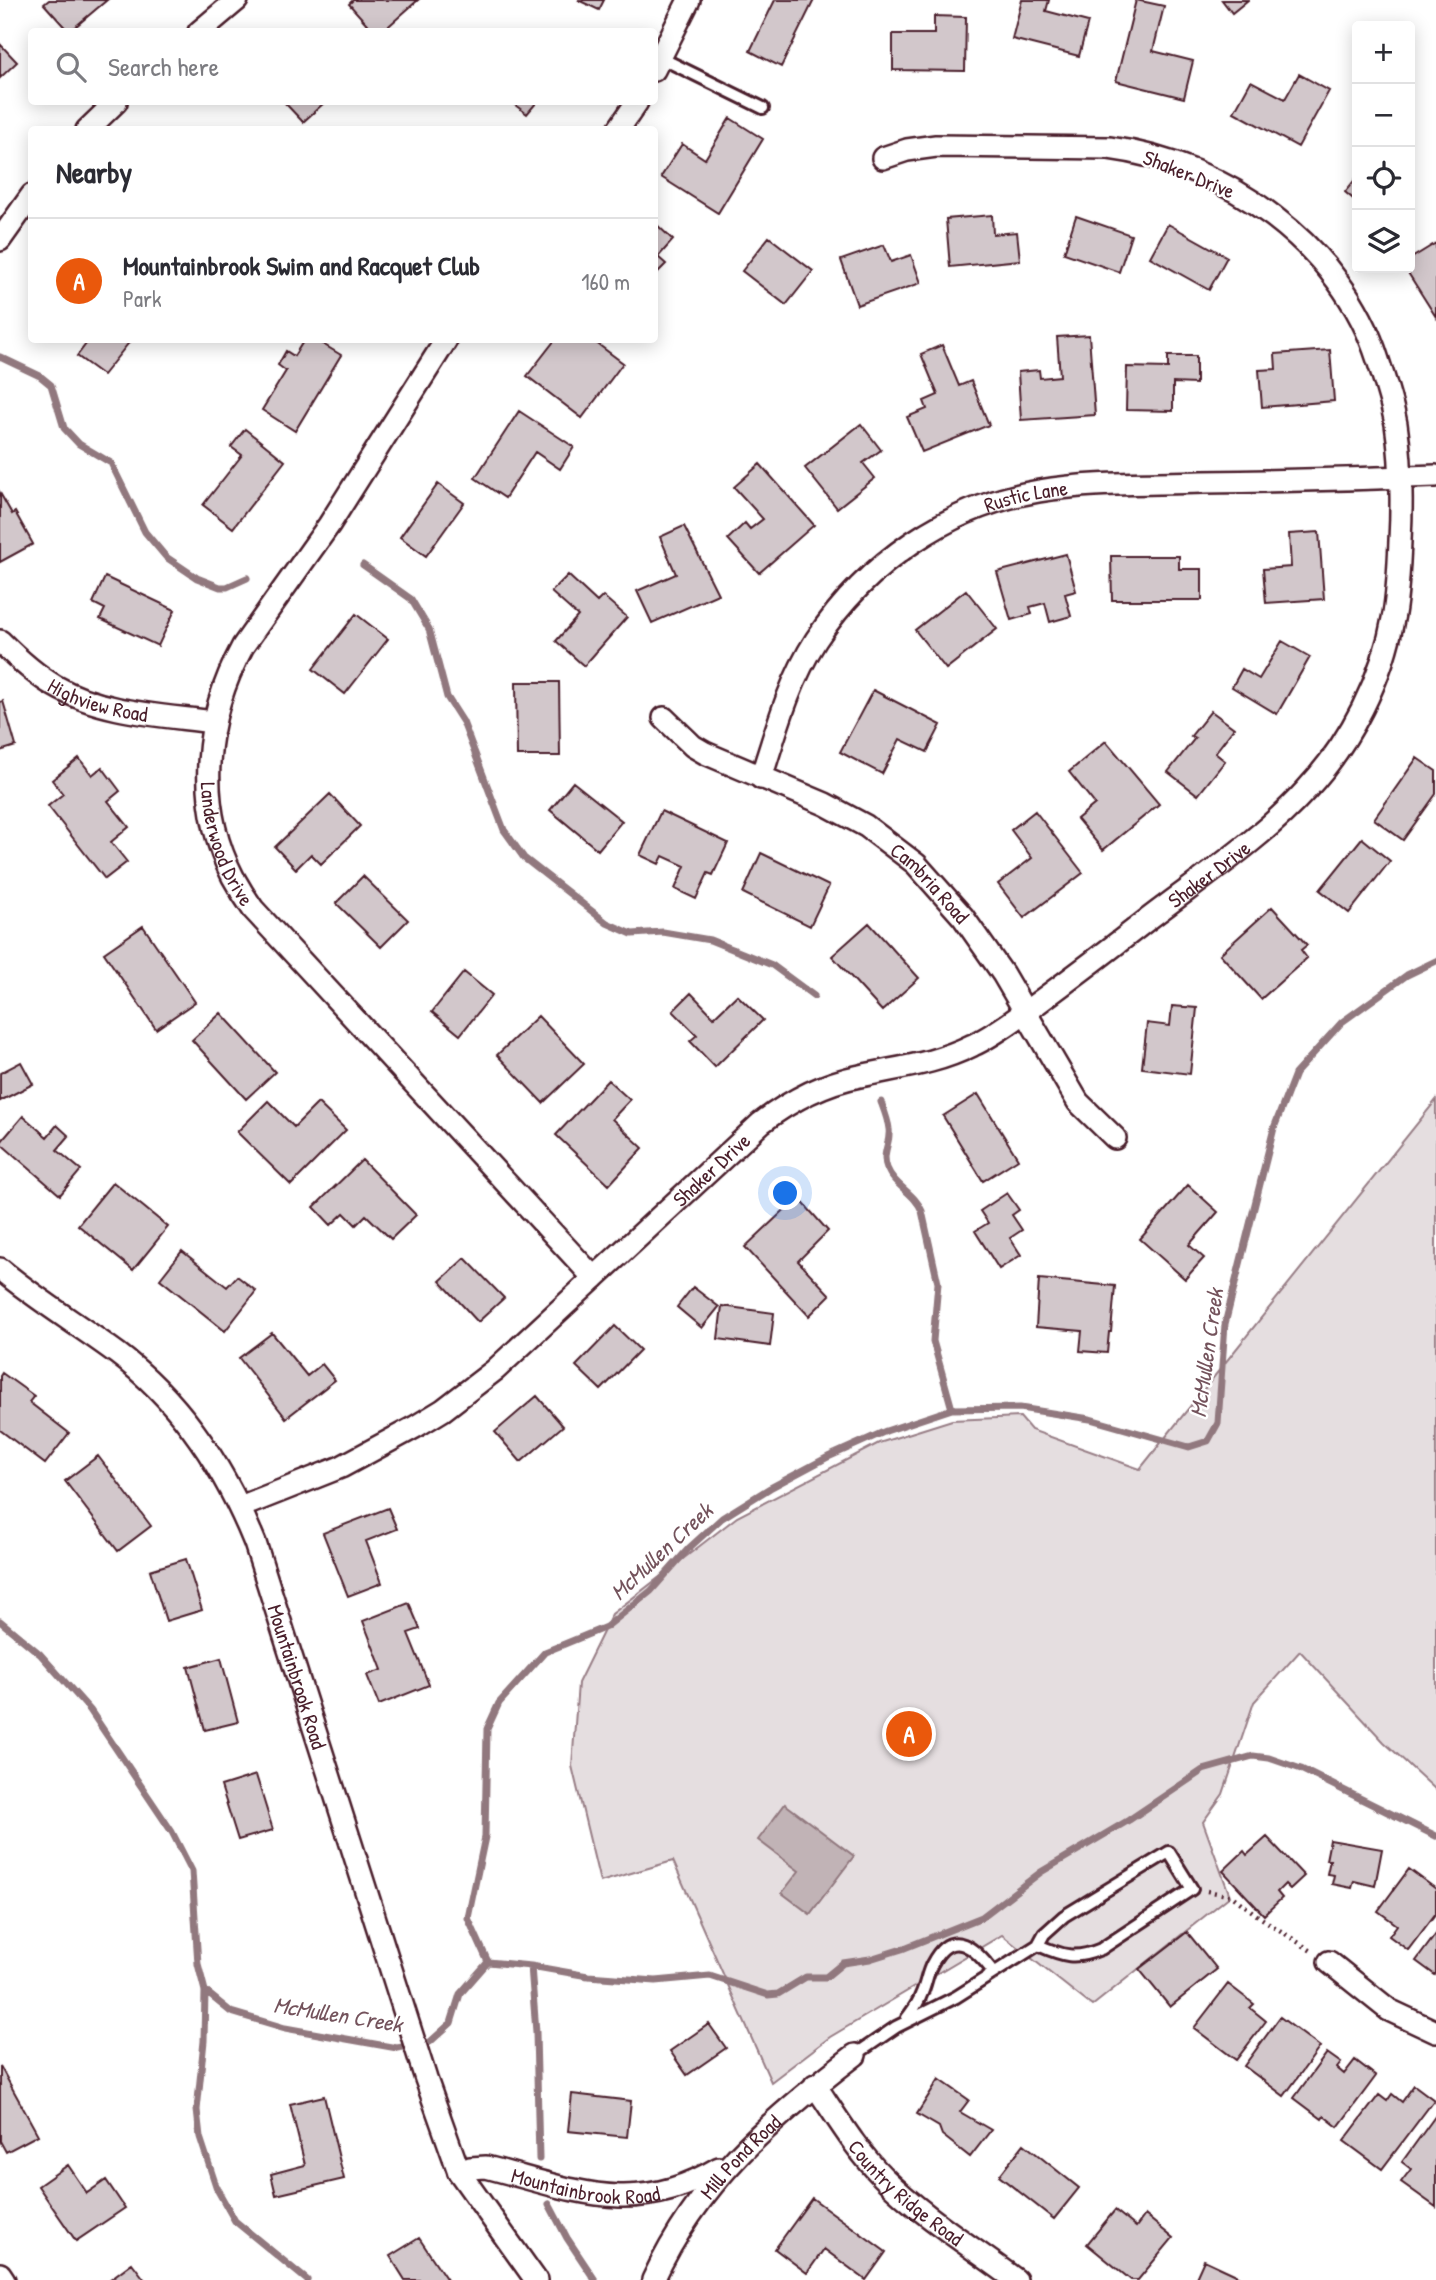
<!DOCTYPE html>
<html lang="en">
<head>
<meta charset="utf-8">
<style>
  body { margin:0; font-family:"Patrick Hand",sans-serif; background:#f2f2f3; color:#2b2b33 }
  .controls { position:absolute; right:21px; top:21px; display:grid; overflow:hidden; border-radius:7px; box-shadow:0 4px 18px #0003 }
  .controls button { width:63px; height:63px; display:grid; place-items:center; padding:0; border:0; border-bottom:2px solid #e1e1e2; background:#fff; color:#2b2b33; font:35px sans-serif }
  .you { position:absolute; left:786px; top:1194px; width:24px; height:24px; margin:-18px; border:5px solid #fff; border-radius:50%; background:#1a73e8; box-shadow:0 0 0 10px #1a73e833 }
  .badge { display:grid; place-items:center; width:46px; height:46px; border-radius:50%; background:#ea580c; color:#fff; font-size:23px; font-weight:700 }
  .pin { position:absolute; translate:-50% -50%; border:4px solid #fff; box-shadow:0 2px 7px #0006 }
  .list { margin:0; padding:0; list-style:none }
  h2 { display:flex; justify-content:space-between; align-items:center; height:91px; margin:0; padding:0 28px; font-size:30px }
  h2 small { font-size:23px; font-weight:400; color:#7c7c81 }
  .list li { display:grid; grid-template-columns:46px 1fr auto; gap:21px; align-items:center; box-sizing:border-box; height:126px; padding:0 28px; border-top:2px solid #e1e1e2 }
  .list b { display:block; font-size:26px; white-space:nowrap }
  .list p { margin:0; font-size:23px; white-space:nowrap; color:#7c7c81 }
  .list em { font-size:23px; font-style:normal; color:#7c7c81 }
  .icon { flex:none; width:38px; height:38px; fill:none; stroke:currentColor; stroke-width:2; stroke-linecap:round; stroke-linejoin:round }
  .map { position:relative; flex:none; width:1436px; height:2280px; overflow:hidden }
  .search { position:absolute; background:#fff; box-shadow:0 4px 18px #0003; left:28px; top:28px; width:630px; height:77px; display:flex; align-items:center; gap:18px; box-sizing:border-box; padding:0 24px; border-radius:7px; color:#7c7c81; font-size:26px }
  .panel { position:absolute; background:#fff; box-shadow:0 4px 18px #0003; left:28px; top:126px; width:630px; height:217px; border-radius:7px }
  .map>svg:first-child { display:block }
  .green { fill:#e5dee0; stroke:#987e86; stroke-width:2 }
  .water { fill:#c1b3b6; stroke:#91787e; stroke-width:2 }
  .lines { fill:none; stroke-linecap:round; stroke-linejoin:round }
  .stream { stroke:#91787e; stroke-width:7 }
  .building { fill:#d2c7cb; stroke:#4a1f2b; stroke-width:2 }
  .lane-casing { stroke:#4a1f2b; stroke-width:16 }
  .street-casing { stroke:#4a1f2b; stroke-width:26 }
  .path { stroke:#4a1f2b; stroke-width:4.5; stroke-dasharray:2 5; stroke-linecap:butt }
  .lane { stroke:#fff; stroke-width:10 }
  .street { stroke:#fff; stroke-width:21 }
  .labels { text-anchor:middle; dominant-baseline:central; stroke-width:5; stroke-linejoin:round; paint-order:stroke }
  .street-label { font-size:21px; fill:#4a1f2b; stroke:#fff }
  .water-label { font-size:23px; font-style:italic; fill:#74535c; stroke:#fff }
</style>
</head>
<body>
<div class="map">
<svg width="1436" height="2280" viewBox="0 0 1436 2280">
  <rect width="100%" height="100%" fill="#fff"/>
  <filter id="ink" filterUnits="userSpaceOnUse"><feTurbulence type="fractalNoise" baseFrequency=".0143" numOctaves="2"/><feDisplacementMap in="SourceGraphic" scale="14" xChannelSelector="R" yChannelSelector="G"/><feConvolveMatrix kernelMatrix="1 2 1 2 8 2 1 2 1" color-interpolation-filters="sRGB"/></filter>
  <g filter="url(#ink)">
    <!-- green -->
    <path class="green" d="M1436 1100V1790L1384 1742 1300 1651 1254 1702 1223 1794 1203 1822 1230 1896 1092 2006 1002 1935 830 2037 771 2082 673 1861 600 1882 572 1766 578 1683 612 1614 737 1517 879 1443 952 1420 1020 1417 1031 1430 1140 1469Z"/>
    <!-- water -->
    <path class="water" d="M785 1804 854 1856 810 1914 782 1893 799 1871 758 1840Z"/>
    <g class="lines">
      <!-- stream -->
      <path class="stream" d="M0 357 40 376 51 385 64 428 79 444 111 463 145 532 166 557 197 578 220 587H227L247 578
        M363 565 411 599 429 629 447 697 463 722 504 830 524 858 607 923 632 934 663 932 710 940 772 965 814 996
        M881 1102C884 1110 888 1120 889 1129 891 1143 881 1153 887 1168 894 1186 915 1193 922 1211L938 1283 933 1341 952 1409
        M0 1621 40 1654 90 1710 172 1832 192 1871 198 1964 205 1991 204 2041 197 2110 200 2137 217 2189 235 2221 307 2280
        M488 1962 468 1918 485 1837 487 1729 499 1703 545 1652 606 1627 651 1591 689 1548 722 1518 770 1488 828 1457 886 1431 952 1409 1020 1408 1090 1419 1189 1447 1208 1441 1218 1423 1225 1324 1274 1128 1295 1074 1342 1022 1407 975 1436 961
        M488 1962 531 1966 588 1976 656 1981 710 1976 768 1995 778 1994 806 1977H826L843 1963 870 1959 902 1949 982 1917 1041 1872 1129 1820 1203 1770 1253 1756 1269 1758 1301 1769 1436 1836
        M531 1966 536 2032 539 2159
        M205 1991 231 2012 285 2028 397 2048 430 2042 451 2023 460 1994 488 1962
        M549 2204 567 2238 595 2280"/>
    </g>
    <!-- building -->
    <path class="building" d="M49 0H107L69 32 44 4Z
      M353 0H418L382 32H374L349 4Z
      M578 0H604L599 10Z
      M775 0H814L781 67 750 51Z
      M1022 0H1049L1046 11 1088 22 1079 56 1012 39Z
      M1136 0 1164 6 1153 51 1193 61 1184 98 1116 81Z
      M1222 0H1248L1232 13Z
      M934 16 966 17 965 71 893 70V34H934Z
      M0 44 17 62 0 78Z
      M1299 74 1329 91 1298 147 1234 112 1251 81 1285 99Z
      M284 102H325L303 122Z
      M511 102H537L527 114Z
      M730 118 763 139 718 213 661 177 682 144 705 159Z
      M1357 177V202L1345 192Z
      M992 215 993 234 1017 232 1020 260 950 267 946 219Z
      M1076 216 1131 235 1119 272 1064 253Z
      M654 222 673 240 658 257 666 264 654 276Z
      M1168 224 1227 257 1209 290 1150 257Z
      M769 237 813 271 786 305 742 271Z
      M1436 243V317L1405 268H1410V259Z
      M884 245 891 262 911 255 921 283 857 305 841 260Z
      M1089 335 1095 415 1021 420 1018 372 1039 370 1040 378 1060 376 1057 337Z
      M89 340H131L103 375 77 356Z
      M304 340H316L341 355 295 431 262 410 286 371 278 365 286 351 294 356Z
      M555 340H597L595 342 623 363 582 418 527 376Z
      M942 345 959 386 971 381 989 425 922 452 907 417 927 409 924 401 938 395 921 354Z
      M1330 350 1334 401 1262 407 1259 370 1276 369 1275 354Z
      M1168 356H1196V384L1173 383V411L1126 410 1127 367 1168 368Z
      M519 411 574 447 560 469 535 452 505 498 475 478Z
      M861 424 881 450 863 463 875 478 837 508 805 468Z
      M245 429 285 461 233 528 203 505 242 455 231 447Z
      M760 464 814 525 759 573 728 539 745 523 750 529 763 519 734 487Z
      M438 484 464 503 426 556 400 537Z
      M0 493 12 514 15 512 33 544 0 562Z
      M684 526 718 594 652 623 637 591 676 574 660 537Z
      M1319 532 1324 599 1266 603 1263 569 1291 567 1289 534Z
      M1066 554 1076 591 1065 594 1071 616 1050 622 1045 603 1030 607 1032 614 1011 620 997 572Z
      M1111 556H1179V569H1202V600H1112Z
      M568 575 597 602 603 596 627 617 584 666 556 641 578 616 551 592Z
      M105 577 175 610 158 646 100 619 105 609 93 603Z
      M966 590 997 629 946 669 915 630Z
      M356 614 388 639 345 694 313 669Z
      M1282 641 1310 657 1277 714 1232 687 1242 669 1259 679Z
      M516 682H559L560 756H517Z
      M873 690 941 725 927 752 900 739 882 774 840 752Z
      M3 701 16 746 0 751V702Z
      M1211 711 1234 728 1215 753 1225 761 1198 795 1168 772 1195 738 1191 736Z
      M1106 741 1159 804 1103 850 1077 819 1095 804 1069 772Z
      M79 758 92 775 102 767 120 791 108 801 129 827 111 842 127 862 105 879 48 806 63 794 52 780Z
      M1417 758 1436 771V794L1403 840 1374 819Z
      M573 782 622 821 598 850 550 810Z
      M330 794 360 826 321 864 311 854 296 869 275 847Z
      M661 811 728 843 713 875 708 873 696 899 675 889 685 866 663 856 659 864 640 855Z
      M1035 811 1083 873 1024 918 998 884 1032 858 1011 830Z
      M1362 838 1390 861 1349 913 1320 890Z
      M761 853 829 886 810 926 743 893Z
      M363 876 408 920 381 947 336 903Z
      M1272 907 1307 945 1301 950 1307 958 1261 999 1220 954Z
      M869 923 919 978 882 1011 832 956Z
      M143 926 195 1002 156 1029 104 953Z
      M464 972 492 995 460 1035 432 1012Z
      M691 993 714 1017 737 995 763 1020 715 1067 690 1041 697 1035 673 1011Z
      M1172 1006 1197 1008 1190 1074 1142 1068 1147 1023 1170 1026Z
      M221 1013 275 1072 246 1099 192 1040Z
      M538 1016 584 1064 543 1103 497 1055Z
      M21 1062 33 1084 0 1101V1073Z
      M608 1080 630 1100 612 1119 643 1148 609 1185 556 1135Z
      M978 1094 1018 1159 983 1181 943 1116Z
      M268 1101 294 1127 318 1103 346 1130 291 1185 237 1132Z
      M23 1116 47 1137 57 1125 69 1136 57 1150 81 1170 60 1195 0 1143Z
      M362 1160 416 1215 391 1239 366 1215 356 1225 344 1213 331 1225 314 1207Z
      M113 1182 168 1227 133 1270 78 1225Z
      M1188 1185 1218 1212 1189 1245 1204 1258 1185 1279 1140 1239Z
      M1007 1193 1019 1210 1012 1215 1022 1230 1010 1238 1021 1255 999 1269 975 1231 988 1223 980 1211Z
      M798 1197 828 1231 798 1261 830 1295 809 1316 745 1247Z
      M182 1251 227 1287 237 1276 256 1291 225 1331 160 1279Z
      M465 1258 504 1298 478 1322 440 1281Z
      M1039 1279 1115 1286 1111 1332H1109L1107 1353 1080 1351 1082 1331 1036 1327Z
      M693 1287 719 1307 702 1328 677 1307Z
      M722 1306 774 1313 770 1346 718 1339Z
      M615 1326 640 1350 601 1390 576 1366Z
      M272 1333 307 1376 322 1364 335 1380 286 1418 239 1358Z
      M2 1373 34 1396 29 1402 69 1433 45 1464 0 1430V1376Z
      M537 1396 563 1426 521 1462 495 1432Z
      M98 1456 151 1526 118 1551 65 1481Z
      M388 1508 397 1529 366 1541 382 1583 348 1596 323 1533Z
      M186 1559 202 1610 166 1621 150 1570Z
      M409 1603 420 1629 408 1633 429 1685 379 1705 367 1675 382 1670 363 1621Z
      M221 1658 238 1722 205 1730 188 1667Z
      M256 1775 273 1830 238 1840 221 1786Z
      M1267 1837 1304 1876 1290 1889 1285 1884 1277 1892 1282 1898 1264 1915 1223 1871 1244 1851 1247 1855Z
      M1330 1840 1382 1849 1375 1886 1354 1881 1352 1888 1332 1884 1334 1875 1327 1874 1330 1860H1326Z
      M1409 1869 1436 1889V1913L1408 1950 1389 1936 1397 1925 1378 1911Z
      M1187 1932 1217 1969 1170 2007 1139 1969Z
      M1436 1934V1973L1435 1975 1416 1961Z
      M1228 1984 1254 2004 1250 2008 1266 2021 1236 2060 1194 2028Z
      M1280 2017 1320 2047 1284 2096 1244 2066Z
      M709 2024 726 2048 687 2075 670 2051Z
      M1327 2053 1341 2063 1337 2068 1344 2074 1355 2060 1376 2076 1338 2127 1324 2116 1322 2119 1294 2098Z
      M0 2066 38 2135 6 2152 0 2141Z
      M939 2079 969 2100 960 2112 991 2130 970 2157 942 2135 939 2127 917 2114Z
      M1414 2085 1434 2100 1382 2169 1344 2141 1379 2095 1387 2101 1392 2094 1402 2102Z
      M572 2094 631 2101 627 2137 568 2131Z
      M324 2096 344 2179 276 2195 271 2174 305 2165 290 2104Z
      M1436 2115V2207L1401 2182 1411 2169 1402 2162Z
      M1024 2144 1079 2188 1054 2219 999 2176Z
      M68 2165 87 2193 106 2180 125 2208 76 2241 38 2186Z
      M812 2198 886 2252 866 2280 824 2249 807 2273 775 2249Z
      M1115 2210 1136 2227 1145 2215 1173 2238 1138 2280H1131L1087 2244Z
      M419 2238 447 2280H405L390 2256Z
      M1204 2260 1247 2280H1195Z
      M132 2263 145 2280H109Z"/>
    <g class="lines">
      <defs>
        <path id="lane" d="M661 58 763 108
          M907 2018C912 2011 918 2004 921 1995 926 1985 927 1973 932 1964 952 1925 976 1949 994 1973
          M855 2055 896 2027 956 1997 1038 1945C1063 1956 1075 1960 1101 1949L1192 1889 1169 1852 1064 1916 1044 1934 1038 1945"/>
        <g id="street">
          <path d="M199 32 237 0"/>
          <path d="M654 70 689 0"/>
          <path d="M87 130 116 102"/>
          <path d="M618 130 637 102"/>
          <path d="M0 240 32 195"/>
          <path id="s1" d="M446 340 329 525 243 646C204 717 195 804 233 877 239 888 246 899 253 909L594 1278"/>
          <path id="s2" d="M0 641C17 658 34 674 55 686 101 713 161 715 213 722"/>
          <path id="s3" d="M664 718 693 746 705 753 825 804 866 826 916 864 963 917 1003 974 1078 1102 1115 1138"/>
          <path id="s4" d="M761 778C776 731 789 682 816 640 866 564 948 506 1039 491 1093 482 1148 484 1203 482 1281 481 1358 479 1436 476"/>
          <path id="s5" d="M0 1269C37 1300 79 1325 118 1354 183 1403 225 1469 255 1543L426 2079 459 2172 536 2280"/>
          <path id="s6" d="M240 1507 341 1467 415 1427 443 1410 495 1370 761 1123C791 1100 824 1083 860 1076 901 1067 935 1064 973 1045 995 1035 1015 1019 1035 1005 1073 977 1110 949 1147 920 1199 880 1262 839 1306 790 1350 743 1383 678 1394 614 1398 590 1399 566 1400 541 1402 502 1402 463 1396 424 1392 402 1385 381 1378 360 1342 245 1225 163 1109 148L936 146 907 150 883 158"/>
          <path d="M1329 1962 1389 2010 1436 2032"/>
          <path id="s7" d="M815 2085C836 2116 856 2150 883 2177 922 2216 972 2247 1016 2280"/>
          <path id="s8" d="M459 2172 470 2168 486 2167C573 2189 634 2219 719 2168"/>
          <path d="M0 2274 4 2280"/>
          <path id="s9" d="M653 2280C699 2181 770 2120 855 2055"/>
        </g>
      </defs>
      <!-- lane casing -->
      <use href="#lane" class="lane-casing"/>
      <!-- street casing -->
      <use href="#street" class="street-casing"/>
      <!-- path -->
      <path class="path" d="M1207 1891 1232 1896 1258 1916 1313 1952"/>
      <!-- lane -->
      <use href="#lane" class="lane"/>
      <!-- street -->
      <use href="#street" class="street"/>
    </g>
  </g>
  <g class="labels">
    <!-- street labels -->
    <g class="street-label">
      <text transform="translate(1189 174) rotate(22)">Shaker Drive</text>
      <text stroke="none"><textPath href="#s4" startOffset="411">Rustic Lane</textPath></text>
      <text stroke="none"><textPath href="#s2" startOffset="117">Highview Road</textPath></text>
      <text stroke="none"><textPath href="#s1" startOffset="574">Landerwood Drive</textPath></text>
      <text stroke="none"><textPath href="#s6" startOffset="1174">Shaker Drive</textPath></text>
      <text stroke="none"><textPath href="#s3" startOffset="317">Cambria Road</textPath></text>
      <text stroke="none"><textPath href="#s6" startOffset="586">Shaker Drive</textPath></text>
      <text stroke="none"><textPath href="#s5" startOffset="522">Mountainbrook Road</textPath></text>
      <text stroke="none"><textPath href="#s9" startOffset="152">Mill Pond Road</textPath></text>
      <text stroke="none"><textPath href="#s8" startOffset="130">Mountainbrook Road</textPath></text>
      <text stroke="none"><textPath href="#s7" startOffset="142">Country Ridge Road</textPath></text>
    </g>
    <!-- water labels -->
    <g class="water-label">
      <text transform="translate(1206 1353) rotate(-82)">McMullen Creek</text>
      <text transform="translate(661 1551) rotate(-43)">McMullen Creek</text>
      <text transform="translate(338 2014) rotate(9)">McMullen Creek</text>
    </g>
  </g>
</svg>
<div class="controls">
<button>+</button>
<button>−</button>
<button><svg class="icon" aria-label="locate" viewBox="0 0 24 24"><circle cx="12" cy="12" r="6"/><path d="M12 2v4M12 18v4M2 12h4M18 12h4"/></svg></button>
<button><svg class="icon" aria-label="layers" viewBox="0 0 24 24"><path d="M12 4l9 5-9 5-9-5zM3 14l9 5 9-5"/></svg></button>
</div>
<div class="you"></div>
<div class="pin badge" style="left:909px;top:1734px">A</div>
<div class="search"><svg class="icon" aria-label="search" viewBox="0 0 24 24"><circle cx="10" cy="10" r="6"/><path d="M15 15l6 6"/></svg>Search here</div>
<section class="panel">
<h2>Nearby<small></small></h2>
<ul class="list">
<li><span class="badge">A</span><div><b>Mountainbrook Swim and Racquet Club</b><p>Park</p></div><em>160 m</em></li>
</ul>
</section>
</div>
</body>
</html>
